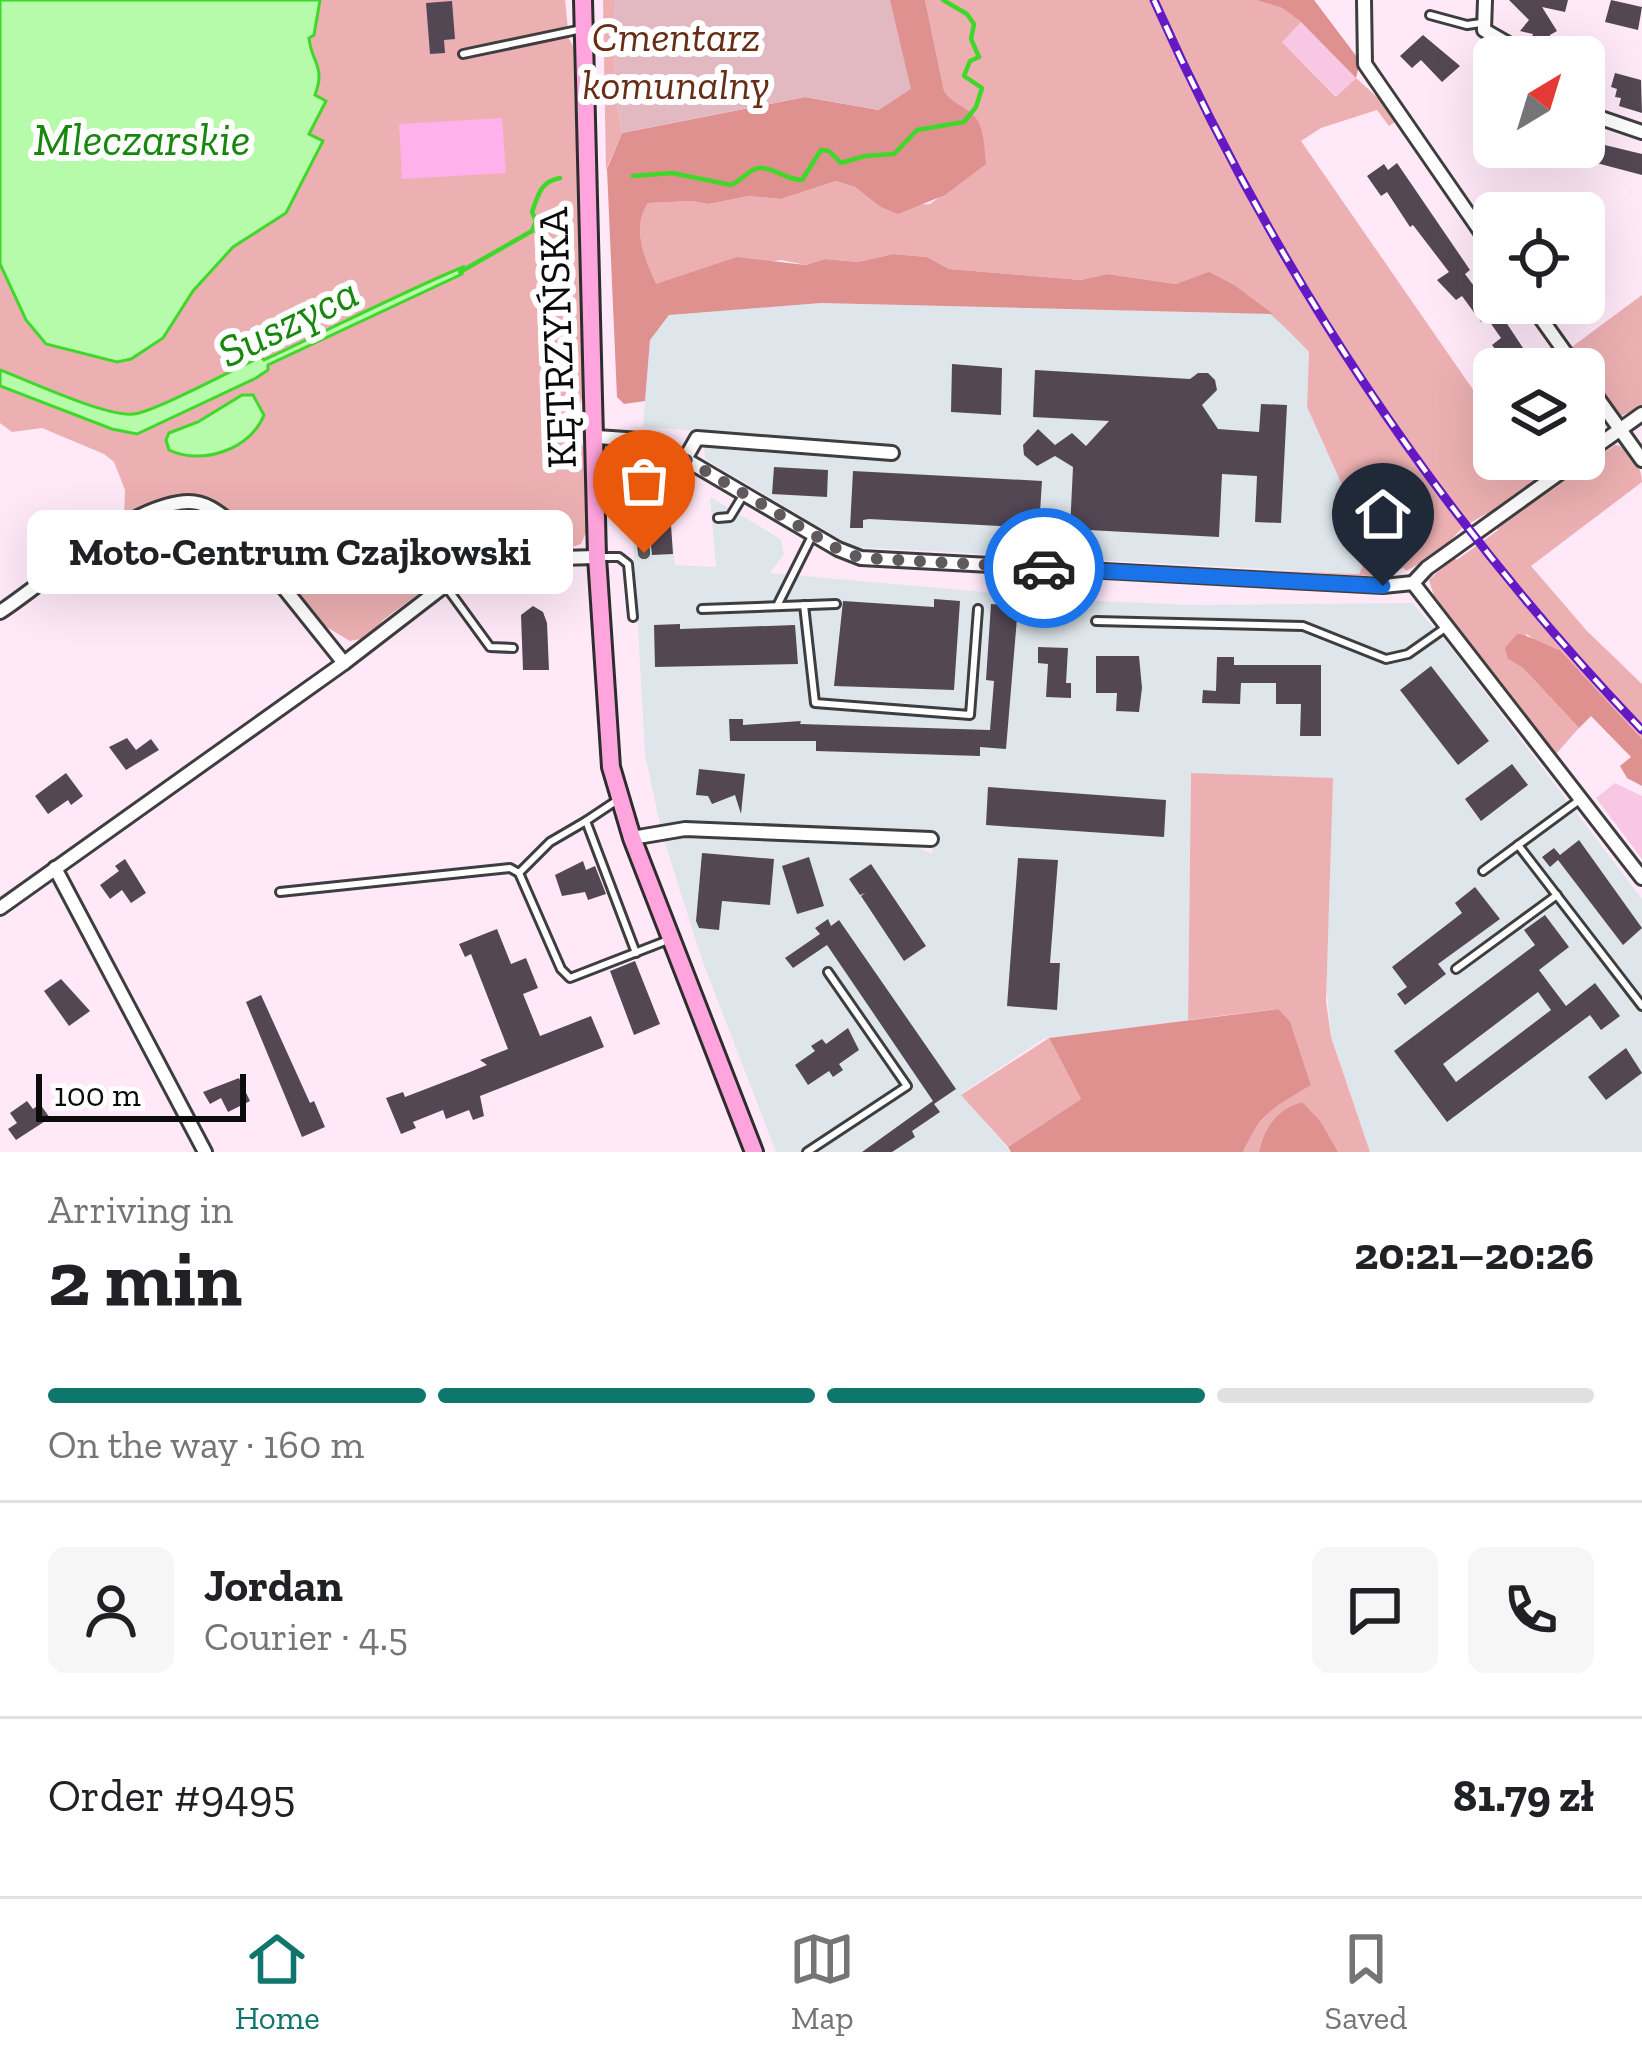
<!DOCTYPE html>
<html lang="en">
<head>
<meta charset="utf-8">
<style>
	body { margin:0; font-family:"Zilla Slab",serif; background:#f6f6f6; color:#202124; height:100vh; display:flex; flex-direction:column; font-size:45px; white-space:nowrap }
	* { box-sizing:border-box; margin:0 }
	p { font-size:39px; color:#757577 }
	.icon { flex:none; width:66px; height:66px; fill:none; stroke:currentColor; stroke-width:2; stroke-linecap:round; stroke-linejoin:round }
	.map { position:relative; height:1152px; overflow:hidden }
	.details { display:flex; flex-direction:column; background:#fff; flex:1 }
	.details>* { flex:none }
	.needle { width:78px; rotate:38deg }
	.fabs { position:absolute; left:1473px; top:36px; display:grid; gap:24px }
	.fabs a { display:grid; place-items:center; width:132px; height:132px; border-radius:18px; background:#fff; box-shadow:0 12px 48px #0002; font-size:60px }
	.scale { position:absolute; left:36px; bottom:30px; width:210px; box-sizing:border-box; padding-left:12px; border:6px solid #0b0b0b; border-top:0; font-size:33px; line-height:42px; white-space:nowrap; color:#0b0b0b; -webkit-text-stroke:9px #fff; paint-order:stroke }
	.pin { position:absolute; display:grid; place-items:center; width:102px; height:102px; color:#fff; margin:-123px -51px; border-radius:50% 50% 50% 0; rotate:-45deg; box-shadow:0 0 12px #0007 }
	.pin .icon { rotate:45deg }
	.courier { position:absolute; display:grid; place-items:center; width:120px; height:120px; margin:-60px; border:9px solid #1a73e8; border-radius:50%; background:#fff; color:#222; box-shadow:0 3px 15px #0007 }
	.bubble { position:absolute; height:84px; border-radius:18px; background:#fff; box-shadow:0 12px 48px #0002; font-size:39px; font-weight:800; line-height:84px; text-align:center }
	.headline em { font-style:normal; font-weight:800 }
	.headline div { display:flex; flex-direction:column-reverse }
	.headline { display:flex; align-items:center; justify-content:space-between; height:204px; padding:0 48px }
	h1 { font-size:78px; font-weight:800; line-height:90px }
	.bar { display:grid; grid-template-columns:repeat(4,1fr); gap:18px 12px; align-content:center; height:144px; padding:0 48px }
	.bar i { height:15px; border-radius:9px; background:#e0e0e0 }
	.bar .current { background:#0f766e }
	.bar p { grid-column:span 4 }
	.line { display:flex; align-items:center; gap:30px; padding:0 48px; border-top:3px solid #e0e0e0 }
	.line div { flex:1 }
	.round { display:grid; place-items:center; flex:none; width:126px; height:126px; border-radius:18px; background:#f6f6f6 }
	.dock { display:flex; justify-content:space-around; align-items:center; height:168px; border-top:3px solid #e0e0e0; background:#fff; font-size:33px; color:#757577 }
	.dock a { display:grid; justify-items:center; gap:6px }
	.dock .current { color:#0f766e }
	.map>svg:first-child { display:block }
	.industrial { fill:#dee6eb }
	.farmland { fill:#f7c7e4 }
	.green { fill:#ecb0b2 }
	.forest { fill:#de918e }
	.sand { fill:#ffb1eb }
	.cemetery { fill:#e2b9c1 }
	.water { fill:#b5fba9; stroke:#3fd82a; stroke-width:3 }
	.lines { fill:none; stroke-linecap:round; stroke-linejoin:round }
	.stream { stroke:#3fd82a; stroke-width:4.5 }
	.building { fill:#534754; fill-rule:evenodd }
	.service-casing { stroke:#3e3e3e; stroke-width:12 }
	.minor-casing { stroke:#3e3e3e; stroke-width:18 }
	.secondary-casing { stroke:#2d2d2d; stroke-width:22 }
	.service { stroke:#fff; stroke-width:6 }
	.minor { stroke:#fff; stroke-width:12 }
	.secondary { stroke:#ffa4dd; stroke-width:16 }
	.rail-casing { stroke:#6419c5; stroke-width:9 }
	.rail { stroke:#fff; stroke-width:4.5; stroke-dasharray:14; stroke-linecap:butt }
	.done { stroke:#60595e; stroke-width:12; stroke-dasharray:0 21.6 }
	.route { stroke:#1a73e8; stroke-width:15 }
	.labels { text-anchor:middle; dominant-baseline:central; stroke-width:12; stroke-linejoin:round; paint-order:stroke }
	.park-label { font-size:42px; font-style:italic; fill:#672d17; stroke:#fff }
	.street-label { font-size:42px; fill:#0b0b0b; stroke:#fff }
	.water-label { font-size:45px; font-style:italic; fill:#17870d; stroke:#fff }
</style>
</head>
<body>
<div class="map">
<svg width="1642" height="1152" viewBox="0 0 1642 1152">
	<rect width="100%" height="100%" fill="#ffe9f9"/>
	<g class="industrial">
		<polygon points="821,303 1273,314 1309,352 1307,407 1372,549 1359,574 853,547 705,459 703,431 643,427 650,339 669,315"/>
		<polygon points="646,458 665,471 675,565 716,567 710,497 781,539 784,554 770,573 1075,600 1191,605 1412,603 1448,644 1642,899 1642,1152 1370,1152 1331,1037 1326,982 1191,774 1188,1020 1043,1039 961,1094 1011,1152 776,1152 702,960 664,840 689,836 917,847 932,854 934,830 684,820 660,825 645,754 629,469 636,468 635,460"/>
	</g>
	<g class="farmland">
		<polygon points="1301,22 1356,78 1337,97 1281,41"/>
		<polygon points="1615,783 1642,796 1642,859 1596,798"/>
	</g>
	<g class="green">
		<path d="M 0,0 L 565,0 L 569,39 L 573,46 L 584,393 L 572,426 L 573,450 L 580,443 L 585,448 L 587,530 L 581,544 C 537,560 549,527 516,518 L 510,527 L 383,620 L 369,637 L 350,641 L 325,626 L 232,517 C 201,492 160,512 124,519 L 125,490 L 114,462 L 104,454 L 42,428 L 12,432 L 0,423 Z"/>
		<polygon points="603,0 614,0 615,92 622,133 606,170"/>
		<path d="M 925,0 L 1256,0 L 1282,8 L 1301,22 L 1282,42 L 1336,97 L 1356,78 L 1379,99 L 1396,121 L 1389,126 L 1377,110 L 1321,128 L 1301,141 L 1494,420 L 1494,459 L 1521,459 L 1532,474 L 1553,459 L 1569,459 L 1489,517 L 1486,514 L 1463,527 L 1439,553 L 1406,571 L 1404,568 L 1370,576 L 1234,569 L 1359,574 L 1371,549 L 1307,407 L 1309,352 C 1278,319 1249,292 1209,273 L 1176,284 L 1107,274 L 1081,280 L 949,269 L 927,257 L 893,254 L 858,262 L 825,259 L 806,265 L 781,260 L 686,276 L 656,285 C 645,258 631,229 648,203 L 691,201 L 709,204 L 749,196 L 781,199 L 836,181 L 855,187 L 879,206 L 930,204 L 985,163 L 982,131 L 951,103 L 944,91 Z"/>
		<polygon points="1642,295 1642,406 1621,416 1612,410 1569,349"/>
		<path d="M 1615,445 C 1630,447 1642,467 1642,482 L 1531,566 L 1587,631 L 1642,684 L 1642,739 L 1560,650 L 1543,647 L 1527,634 L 1508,659 L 1523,668 L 1579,728 L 1555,755 L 1434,596 L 1429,580 L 1454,557 L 1457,560 L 1498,530 L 1496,527 Z"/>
		<path d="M 1191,773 L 1333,778 L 1326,1001 L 1331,1037 L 1370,1152 L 1338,1152 L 1302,1102 C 1278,1108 1264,1127 1259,1152 L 1243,1152 L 1250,1135 L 1279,1099 L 1311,1085 L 1290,1021 L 1277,1009 L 1188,1020 Z"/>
		<polygon points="1049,1038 1081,1099 1008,1147 961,1095"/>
	</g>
	<g class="forest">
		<path d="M 890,0 L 925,0 L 944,91 C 953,105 964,105 974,116 C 985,127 984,149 986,164 L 945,195 L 898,214 L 879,206 L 855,187 L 836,181 L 781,199 L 749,196 L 709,204 L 691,201 L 648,203 C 631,229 645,258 656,284 L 737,257 L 806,265 L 825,259 L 858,262 L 893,254 L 927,257 L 949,269 L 1081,280 L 1107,274 L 1176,284 L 1209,272 L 1234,285 L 1273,314 L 821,303 L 669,315 L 650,340 L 645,401 L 624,404 L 617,397 L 607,169 L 622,133 L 805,97 L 879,110 Z"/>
		<polygon points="1256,0 1314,0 1360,61 1356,78 1301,22 1282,8"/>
		<path d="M 1517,634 C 1528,634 1546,646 1560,650 L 1642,739 L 1642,786 L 1627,778 L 1620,766 L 1631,757 L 1591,716 L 1579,728 L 1523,668 L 1508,659 L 1505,648 Z"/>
		<path d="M 1278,1009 L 1290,1021 L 1311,1085 C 1276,1106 1261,1111 1243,1152 L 1011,1152 L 1008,1147 L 1081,1099 L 1049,1038 Z"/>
		<path d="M 1302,1102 L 1320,1121 L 1338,1152 L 1259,1152 C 1264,1127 1278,1108 1302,1102 Z"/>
	</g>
	<polygon class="sand" points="502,118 506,173 402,179 399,124"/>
	<polygon class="cemetery" points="614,0 890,0 911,89 879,110 805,97 622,133 615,92"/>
	<g class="water">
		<path d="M 0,0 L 320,0 L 314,35 L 309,38 C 311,62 326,66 315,95 L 326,101 L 309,134 L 323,141 L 286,213 L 233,247 L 193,291 L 163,338 L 131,359 L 117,362 L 46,344 L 26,320 L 0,264 Z"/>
		<path d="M 463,267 L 462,274 L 268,365 L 268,370 L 256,378 L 137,434 L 112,429 L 0,386 L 0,370 C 29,381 106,417 133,414 C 155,412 235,368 261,357 L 264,360 C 331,329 398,294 463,267 Z"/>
		<path d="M 242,395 L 253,395 L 264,415 C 251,449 202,466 169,450 L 166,440 L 169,433 L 198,422 Z"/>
	</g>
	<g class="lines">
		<g class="stream">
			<path d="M 633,176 L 672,173 L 731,185 C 742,181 748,169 759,168 C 773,167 786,180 802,180 L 821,150 L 829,151 L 841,163 L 865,156 L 894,154 L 917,130 L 964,122 L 976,107 L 982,88 L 964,76 L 970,61 L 979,57 L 971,39 L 974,24 L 967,14 L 943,0"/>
			<path d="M 460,272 L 532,231 L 536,221 L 532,212 C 538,195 541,181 560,178"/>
		</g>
	</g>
	<g class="building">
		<polygon points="1509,0 1568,0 1565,12 1542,7 1557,31 1550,35 1546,50 1530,43 1533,34 1520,31 1529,20"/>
		<polygon points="1611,0 1642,7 1638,30 1605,22"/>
		<polygon points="452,1 455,39 444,40 445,53 430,54 426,3"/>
		<polygon points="1423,35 1460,66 1442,82 1421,60 1412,68 1400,56"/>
		<polygon points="1615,73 1641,80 1642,113 1619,106 1621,98 1615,97 1617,89 1611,87"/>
		<polygon points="1584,140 1642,154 1642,175 1551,151 1552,147 1584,147"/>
		<polygon points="1397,163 1470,270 1465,274 1485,301 1490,298 1537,369 1514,369 1505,356 1502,358 1492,345 1501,338 1487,318 1481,322 1462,296 1456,300 1437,280 1449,272 1413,225 1410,227 1387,192 1381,196 1367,176 1384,164 1388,170"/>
		<polygon points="952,364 1002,368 1001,415 951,412"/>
		<polygon points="1035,370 1190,379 1198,373 1208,373 1215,380 1217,390 1202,405 1218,429 1259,432 1261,404 1287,405 1281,523 1255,522 1257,476 1222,474 1219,537 1070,529 1073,467 1055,456 1037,466 1024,455 1023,445 1038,429 1055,445 1072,433 1086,446 1109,421 1033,417"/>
		<polygon points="774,467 828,470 827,497 772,494"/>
		<polygon points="853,471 1042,481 1039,528 869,519 863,520 863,528 850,528"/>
		<polygon points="670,511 673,554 652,555 648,518 653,517 653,513"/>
		<polygon points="934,599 960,601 954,690 834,686 843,601 934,607"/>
		<polygon points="991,604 1018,606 1006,749 980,747 980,756 816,751 816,741 730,741 729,719 743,719 743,725 801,721 800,724 990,730 994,681 986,680"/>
		<polygon points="533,606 543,612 547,623 549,670 523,670 521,615"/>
		<polygon points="680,624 680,629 795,625 798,664 655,667 654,625"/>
		<polygon points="1038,647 1068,648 1066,683 1071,683 1071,698 1046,697 1048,664 1038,663"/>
		<polygon points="1096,656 1139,656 1142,688 1139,712 1116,711 1117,693 1096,693"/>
		<polygon points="1217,657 1234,657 1234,665 1321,665 1321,736 1300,736 1301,704 1276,704 1276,683 1241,683 1240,704 1202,703 1203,690 1216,691"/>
		<polygon points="1431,666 1489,741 1458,765 1400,690"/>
		<polygon points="127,738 136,750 151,739 159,750 126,770 109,747"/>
		<polygon points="1512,764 1528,785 1481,821 1465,799"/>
		<polygon points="699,769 745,774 741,814 735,795 712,804 708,796 696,795"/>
		<polygon points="66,773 83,796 71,805 68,800 48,814 35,796"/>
		<polygon points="988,787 1166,800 1164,837 986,825"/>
		<polygon points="1579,840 1642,928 1623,945 1558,860 1550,867 1542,857 1554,848 1560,855"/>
		<polygon points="702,853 774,859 770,905 722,901 719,930 699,928 696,921"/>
		<polygon points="809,857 824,906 797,914 782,866"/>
		<polygon points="1018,858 1058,860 1050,963 1060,963 1057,1010 1007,1006"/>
		<polygon points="125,859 146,893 131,903 122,890 110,899 100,885 119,871 115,866"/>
		<polygon points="583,861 586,870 595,866 606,894 588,900 585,892 562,896 555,875"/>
		<polygon points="871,864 926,946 904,961 861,896 865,893 860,895 849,879"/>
		<polygon points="1475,887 1500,919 1438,964 1446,974 1405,1005 1397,994 1407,987 1392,967 1462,913 1455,903"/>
		<path d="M 1545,915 L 1569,947 L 1539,970 L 1566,1006 L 1595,983 L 1620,1016 L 1601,1030 L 1590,1015 L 1447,1122 L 1394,1051 L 1535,945 L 1524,930 ZM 1538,992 L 1551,1010 L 1456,1082 L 1443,1064 Z"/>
		<polygon points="828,919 831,926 839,920 956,1089 934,1104 940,1112 912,1131 915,1137 892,1152 862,1152 933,1101 827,945 793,968 785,958 820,934 815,928"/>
		<polygon points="497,929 511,964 526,958 538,988 523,994 540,1036 591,1016 604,1047 480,1096 484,1116 473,1120 469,1110 446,1119 443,1110 413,1122 416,1128 401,1134 386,1098 403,1092 405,1097 470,1072 487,1065 480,1060 508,1049 471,954 465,957 459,944"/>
		<polygon points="635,961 660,1024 634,1035 610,971"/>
		<polygon points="61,979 90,1011 69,1026 44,991"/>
		<polygon points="261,995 310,1103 314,1101 325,1127 302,1137 246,1002"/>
		<polygon points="848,1028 859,1050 839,1064 843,1070 833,1077 829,1071 808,1085 795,1065 815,1051 811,1046 822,1039 826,1044"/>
		<polygon points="1626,1048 1642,1073 1606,1100 1588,1077"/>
		<polygon points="239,1078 250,1101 228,1112 221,1098 210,1104 203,1092"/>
		<polygon points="27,1101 33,1109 40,1104 50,1118 16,1140 8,1129 17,1123 10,1113"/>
	</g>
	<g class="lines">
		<g class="service-casing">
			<g id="service">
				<polyline points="1430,15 1467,25 1481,23"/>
				<polyline points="463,54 582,29"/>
				<polyline points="718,518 730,517 744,494"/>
				<polyline points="644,553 640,513 657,473 672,482 683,462"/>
				<polyline points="600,557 619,557 628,564 633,617"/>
				<polyline points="447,588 490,647 513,648"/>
				<polyline points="804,605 815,703 970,715 978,609"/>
				<polyline points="777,606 813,534"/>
				<polyline points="702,609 836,604"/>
				<polyline points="1096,621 1303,626 1386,659 1408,654 1445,628"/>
				<polyline points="616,801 586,821 636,953"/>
				<polyline points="1518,845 1642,1006"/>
				<polyline points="1483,871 1578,801"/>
				<polyline points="519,873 550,842 586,821"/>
				<polyline points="280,892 510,868 519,873 561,969 570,978 668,940"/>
				<polyline points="1456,969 1557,895"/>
				<polyline points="807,1152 907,1086 828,972"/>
			</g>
		</g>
		<g class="minor-casing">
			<g id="minor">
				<polyline points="1364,0 1365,64 1494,251"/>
				<polyline points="1485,0 1484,30 1531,57"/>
				<polyline points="1584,77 1598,117 1642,132"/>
				<polyline points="1530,303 1577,369"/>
				<polyline points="1584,379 1642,460"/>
				<polyline points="597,437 654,441 838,549 861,558 1383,586 1413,583"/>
				<polyline points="1584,455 1642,414"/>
				<polyline points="685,459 697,438 892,453"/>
				<polyline points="1413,583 1642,878"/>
				<polyline points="1413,583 1427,568 1579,459"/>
				<path d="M 0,612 C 49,580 131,503 189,502 C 206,502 219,513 232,523 L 344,663"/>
				<polyline points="632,838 685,829 931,839"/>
				<polyline points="55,868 205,1152"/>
				<polyline points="0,908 344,663 501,542 518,537 559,558 597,557"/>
			</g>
		</g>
		<g class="secondary-casing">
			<polyline id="secondary" points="583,0 597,557 611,767 632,838 754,1152"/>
		</g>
		<use href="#service" class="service"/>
		<use href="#minor" class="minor"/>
		<use href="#secondary" class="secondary"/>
		<g class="rail-casing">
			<path id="rail" d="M 1154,0 C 1274,270 1438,517 1642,730"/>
		</g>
		<use href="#rail" class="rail"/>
	</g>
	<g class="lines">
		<polyline class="done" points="644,553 640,513 657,473 672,482 685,459 838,549 861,558 1044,568"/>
		<polyline class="route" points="1044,568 1383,586"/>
	</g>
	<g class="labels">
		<g class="park-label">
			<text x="676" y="36">Cmentarz<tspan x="676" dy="48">komunalny</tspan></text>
		</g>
		<g class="street-label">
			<text transform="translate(557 338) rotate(-92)">KĘTRZYŃSKA</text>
		</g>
		<g class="water-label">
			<text x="142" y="140">Mleczarskie</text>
			<text transform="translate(288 322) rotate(-26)">Suszyca</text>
		</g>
	</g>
</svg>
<div class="fabs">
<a><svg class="needle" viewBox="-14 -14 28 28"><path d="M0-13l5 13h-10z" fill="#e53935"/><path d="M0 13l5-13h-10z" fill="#757577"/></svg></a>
<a><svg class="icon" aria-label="locate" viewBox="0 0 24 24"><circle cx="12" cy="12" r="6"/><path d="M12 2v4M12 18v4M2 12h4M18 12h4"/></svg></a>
<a><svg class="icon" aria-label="layers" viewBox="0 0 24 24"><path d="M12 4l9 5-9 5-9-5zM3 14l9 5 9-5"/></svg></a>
</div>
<div class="scale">100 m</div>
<div class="pin" style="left:644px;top:553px;background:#ea580c"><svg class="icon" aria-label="bag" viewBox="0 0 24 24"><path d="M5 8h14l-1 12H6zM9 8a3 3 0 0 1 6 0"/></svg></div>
<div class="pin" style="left:1383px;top:586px;background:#1f2937"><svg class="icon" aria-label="home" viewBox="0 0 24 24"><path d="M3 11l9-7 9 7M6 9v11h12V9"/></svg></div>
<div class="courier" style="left:1044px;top:568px"><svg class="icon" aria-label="car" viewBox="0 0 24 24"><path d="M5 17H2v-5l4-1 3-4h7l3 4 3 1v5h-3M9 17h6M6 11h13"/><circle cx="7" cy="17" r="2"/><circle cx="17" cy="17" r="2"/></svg></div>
<div class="bubble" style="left:27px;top:510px;width:546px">Moto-Centrum Czajkowski</div>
</div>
<section class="details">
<div class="headline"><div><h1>2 min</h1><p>Arriving in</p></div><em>20:21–20:26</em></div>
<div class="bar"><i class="current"></i><i class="current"></i><i class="current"></i><i></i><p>On the way · 160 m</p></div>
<div class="line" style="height:216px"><a class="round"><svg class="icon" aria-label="person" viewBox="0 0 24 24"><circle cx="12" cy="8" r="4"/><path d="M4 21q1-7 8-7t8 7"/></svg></a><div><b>Jordan</b><p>Courier · 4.5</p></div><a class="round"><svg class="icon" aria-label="chat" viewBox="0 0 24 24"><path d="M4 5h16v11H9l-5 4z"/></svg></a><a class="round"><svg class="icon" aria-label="phone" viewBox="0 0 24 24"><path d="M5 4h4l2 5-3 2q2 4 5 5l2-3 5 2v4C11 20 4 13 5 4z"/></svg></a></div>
<div class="line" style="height:156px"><div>Order #9495</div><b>81.79 zł</b></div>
</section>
<nav class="dock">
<a class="current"><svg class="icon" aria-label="home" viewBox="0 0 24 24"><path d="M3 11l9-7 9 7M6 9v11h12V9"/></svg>Home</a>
<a><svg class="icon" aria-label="map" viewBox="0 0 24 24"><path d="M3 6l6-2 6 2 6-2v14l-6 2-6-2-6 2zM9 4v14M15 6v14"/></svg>Map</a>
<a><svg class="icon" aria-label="saved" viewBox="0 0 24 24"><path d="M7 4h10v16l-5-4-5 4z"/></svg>Saved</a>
</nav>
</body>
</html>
